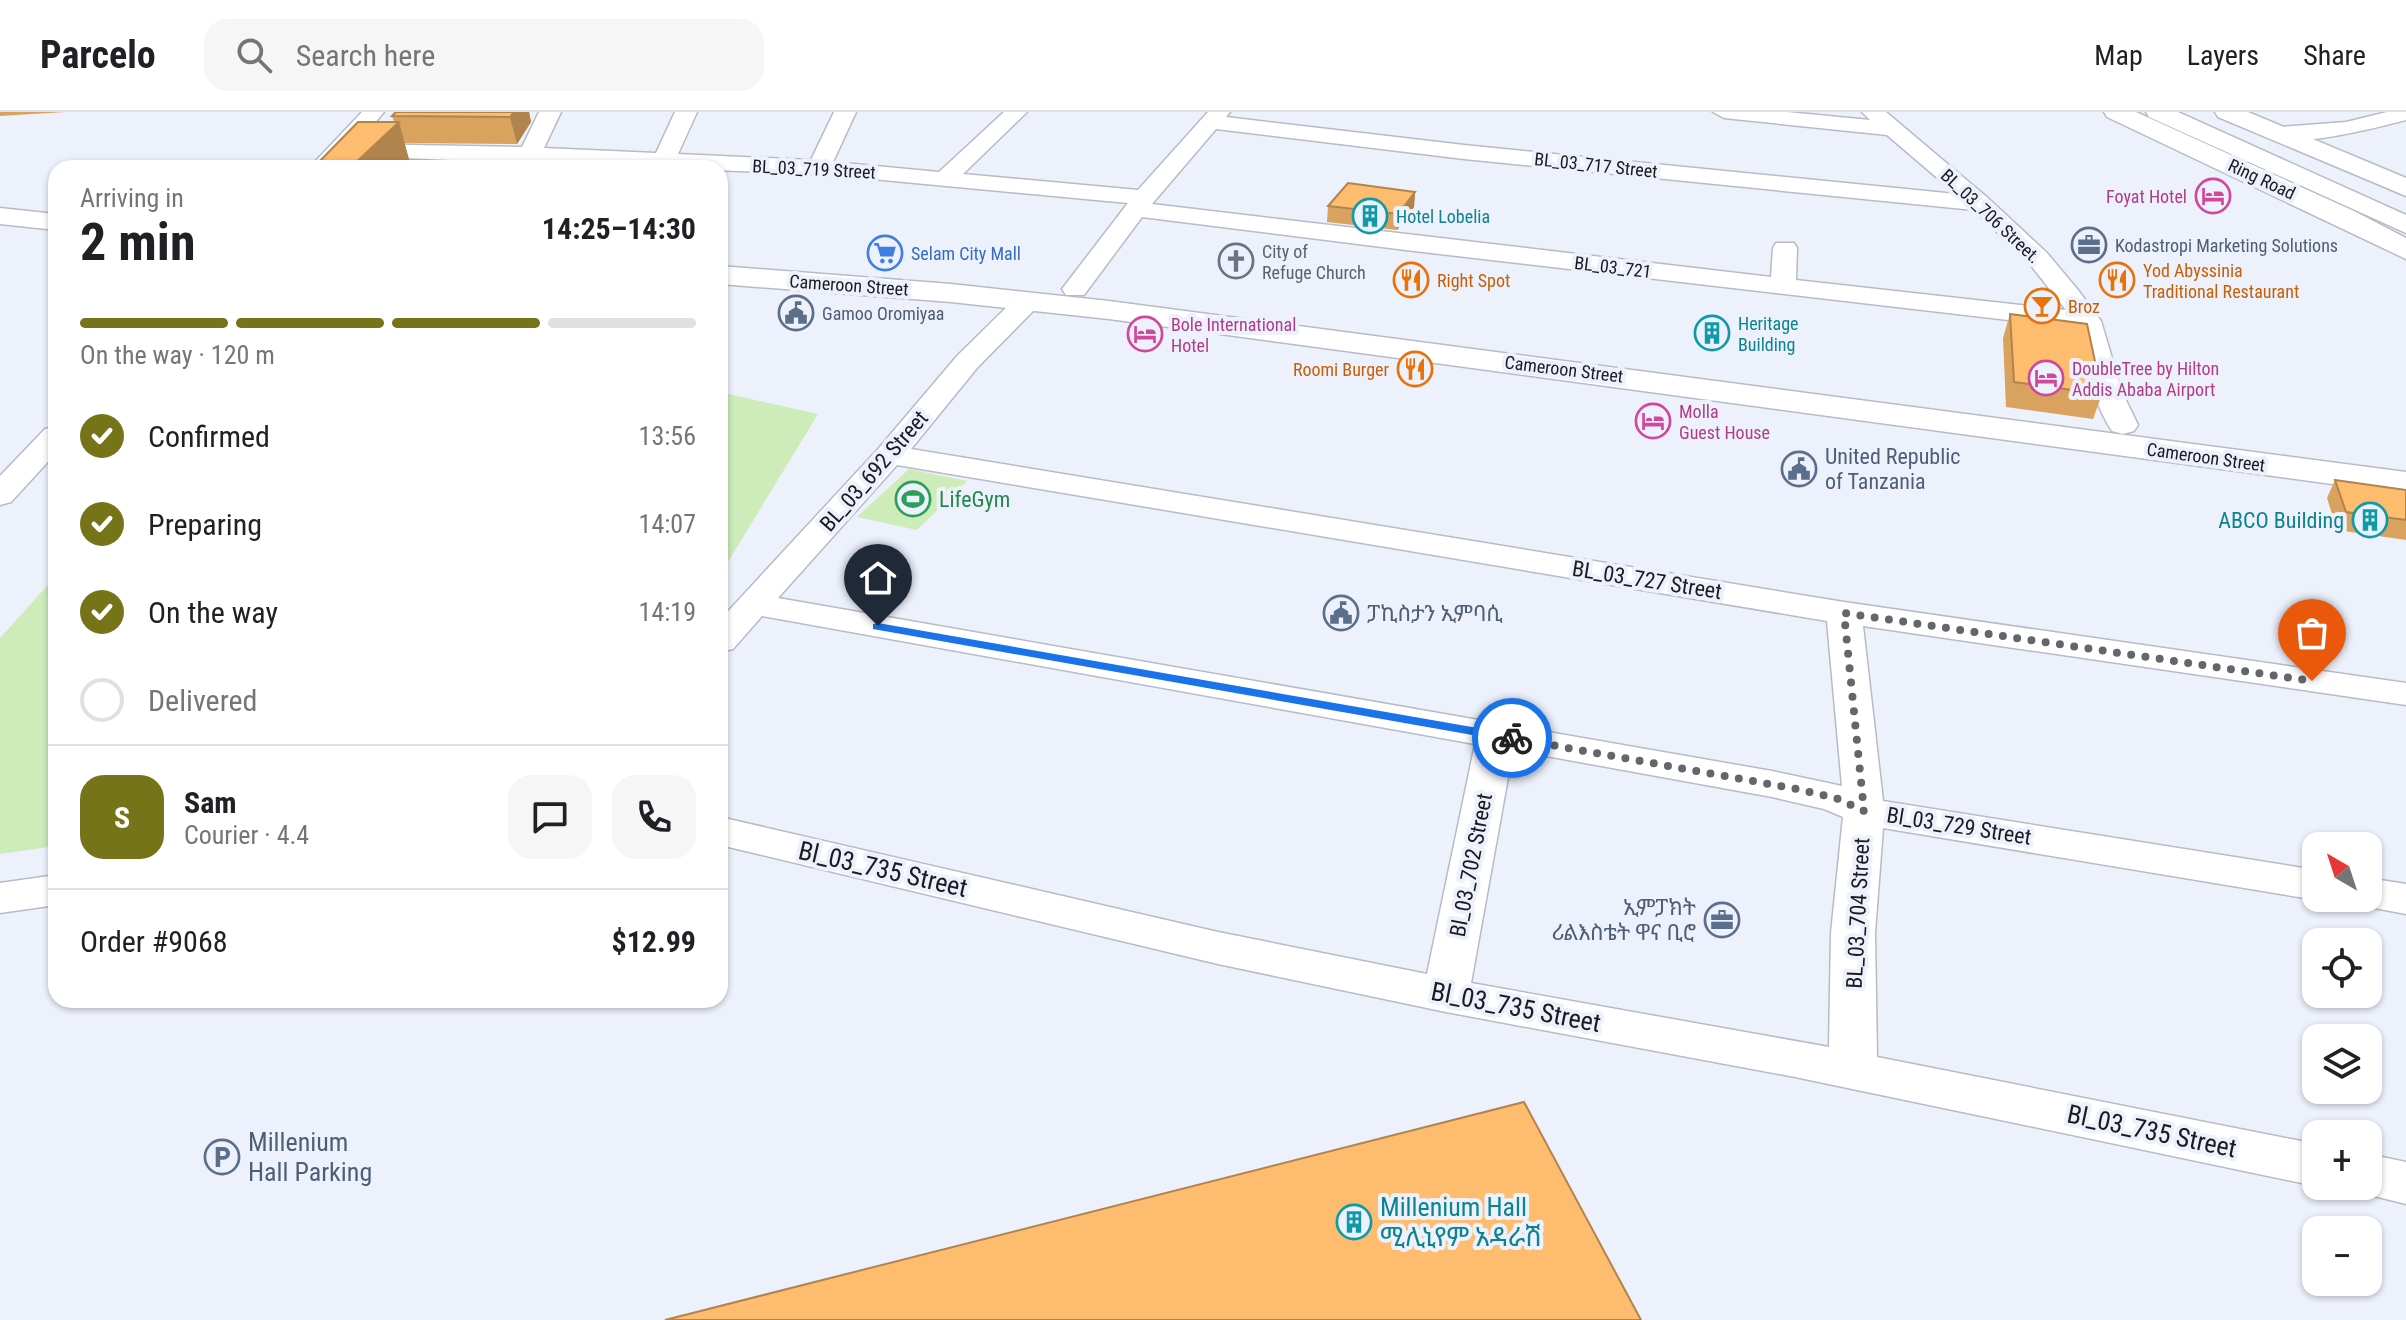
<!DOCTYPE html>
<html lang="en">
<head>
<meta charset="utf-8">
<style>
	body { margin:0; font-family:"Roboto Condensed","Noto Sans Ethiopic",sans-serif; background:#f6f6f6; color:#202124; height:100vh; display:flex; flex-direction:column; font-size:30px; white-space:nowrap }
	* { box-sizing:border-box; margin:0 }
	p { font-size:26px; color:#757577 }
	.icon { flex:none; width:44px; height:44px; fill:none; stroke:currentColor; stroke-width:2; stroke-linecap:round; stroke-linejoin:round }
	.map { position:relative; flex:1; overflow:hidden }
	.details { position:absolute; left:48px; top:48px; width:680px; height:848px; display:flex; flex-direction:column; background:#fff; border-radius:24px; box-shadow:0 2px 6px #0004 }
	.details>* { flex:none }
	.needle { width:52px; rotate:321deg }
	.controls { position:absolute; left:2302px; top:720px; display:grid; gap:16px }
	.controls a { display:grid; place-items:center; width:80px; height:80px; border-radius:16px; background:#fff; box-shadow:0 2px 6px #0004; font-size:40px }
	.pin { position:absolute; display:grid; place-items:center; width:68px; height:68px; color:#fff; margin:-82px -34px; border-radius:50% 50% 50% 0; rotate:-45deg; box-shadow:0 0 8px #0007 }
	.pin .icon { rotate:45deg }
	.courier { position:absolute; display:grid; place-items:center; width:80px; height:80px; margin:-40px; border:6px solid #1a73e8; border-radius:50%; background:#fff; color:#222; box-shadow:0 2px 10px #0007 }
	.summary em { font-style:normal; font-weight:700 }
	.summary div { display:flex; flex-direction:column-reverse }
	.summary { display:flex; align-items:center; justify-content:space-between; height:136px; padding:0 32px }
	h1 { font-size:52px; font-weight:700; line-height:60px }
	.bar { display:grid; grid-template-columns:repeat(4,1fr); gap:12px 8px; align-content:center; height:96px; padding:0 32px }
	.bar i { height:10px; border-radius:6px; background:#e0e0e0 }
	.bar .active { background:#757419 }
	.bar p { grid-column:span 4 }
	.line { display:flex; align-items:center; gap:20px; padding:0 32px; border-top:2px solid #e0e0e0 }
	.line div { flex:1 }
	.round { display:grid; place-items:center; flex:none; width:84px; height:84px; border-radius:24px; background:#f6f6f6 }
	ol { padding:0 32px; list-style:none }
	li { display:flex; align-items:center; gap:24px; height:88px }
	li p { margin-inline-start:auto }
	li .icon { padding:8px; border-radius:50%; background:#757419; color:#fff; stroke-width:4 }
	li:last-child { color:#757577 }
	li i { width:44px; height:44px; border:4px solid #e0e0e0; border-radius:50% }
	header { display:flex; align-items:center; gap:48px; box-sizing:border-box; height:112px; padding:0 40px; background:#fff; border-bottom:2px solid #e0e0e0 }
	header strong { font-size:38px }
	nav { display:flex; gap:44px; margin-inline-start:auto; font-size:28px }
	.search { width:560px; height:72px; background:#f6f6f6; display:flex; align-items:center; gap:20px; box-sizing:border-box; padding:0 28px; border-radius:24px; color:#757577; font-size:30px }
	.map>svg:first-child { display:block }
	.green { fill:#cdecba }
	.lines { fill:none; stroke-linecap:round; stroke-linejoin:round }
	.minor-casing { stroke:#b7bbc6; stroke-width:3 }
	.tertiary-casing { stroke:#b7bbc6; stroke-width:3 }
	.primary-casing { stroke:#b7bbc6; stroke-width:3 }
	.trunk-casing { stroke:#b7bbc6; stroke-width:3 }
	.minor { fill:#fff; fill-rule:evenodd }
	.tertiary { fill:#fff; fill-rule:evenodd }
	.primary { fill:#fff; fill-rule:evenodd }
	.trunk { fill:#fff; fill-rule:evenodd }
	.wall { fill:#daa25f }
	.shaded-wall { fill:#b2844d }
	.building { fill:#febc6e; stroke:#b2844d; stroke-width:2 }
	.route { fill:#1a73e8 }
	.done { stroke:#64666c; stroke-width:8; stroke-dasharray:0 14.4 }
	.labels { text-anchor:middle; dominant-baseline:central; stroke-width:8; stroke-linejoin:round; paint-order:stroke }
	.far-street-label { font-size:18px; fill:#1a1b1f; stroke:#edf1fc }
	.far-hotel-label { font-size:18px; fill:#b23c85; stroke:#edf1fc; text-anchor:start }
	.far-culture-label { font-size:18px; fill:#0d838f; stroke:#edf1fc; text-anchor:start }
	.far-service-label { font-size:18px; fill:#4e5e75; stroke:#edf1fc; text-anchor:start }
	.far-worship-label { font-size:18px; fill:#5b616d; stroke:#edf1fc; text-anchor:start }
	.far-shop-label { font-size:18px; fill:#366cbe; stroke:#edf1fc; text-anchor:start }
	.far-food-label { font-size:18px; fill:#c56008; stroke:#edf1fc; text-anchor:start }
	.service-label { font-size:22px; fill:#4e5e75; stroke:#edf1fc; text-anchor:start }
	.street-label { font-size:22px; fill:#1a1b1f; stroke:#edf1fc }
	.leisure-label { font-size:22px; fill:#27864d; stroke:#edf1fc; text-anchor:start }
	.culture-label { font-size:22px; fill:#0d838f; stroke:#edf1fc; text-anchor:end }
	.near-street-label { font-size:26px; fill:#1a1b1f; stroke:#edf1fc }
	.near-service-label { font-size:26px; fill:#4e5e75; stroke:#edf1fc; text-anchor:start }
	.near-culture-label { font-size:26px; fill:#0d838f; stroke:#edf1fc; text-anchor:start }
</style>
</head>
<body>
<header>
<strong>Parcelo</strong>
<div class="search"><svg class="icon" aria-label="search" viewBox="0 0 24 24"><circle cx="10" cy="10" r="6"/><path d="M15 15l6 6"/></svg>Search here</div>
<nav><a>Map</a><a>Layers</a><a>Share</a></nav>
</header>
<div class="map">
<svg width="2406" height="1208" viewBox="0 0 2406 1208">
	<rect width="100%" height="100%" fill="#edf1fc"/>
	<g class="green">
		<polygon points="720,280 818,302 720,463"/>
		<polygon points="909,357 967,369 917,418 857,405"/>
		<polygon points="56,464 56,734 0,742 0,526"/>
	</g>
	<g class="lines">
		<g class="minor-casing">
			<g id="minor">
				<path d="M 362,0 L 384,0 L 357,32 L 522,35 L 539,0 L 561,0 L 544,36 L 656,41 L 675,0 L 697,0 L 678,42 L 811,48 L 834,0 L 856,0 L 833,50 L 939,60 L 1004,0 L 1027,0 L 963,62 L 1138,78 L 1208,0 L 1230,0 L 1226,5 L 1464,33 L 1956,82 L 1887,23 L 1724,6 L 1713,0 L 1787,0 L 1870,8 L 1862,0 L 1886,0 L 1989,87 L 2047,141 L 2078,178 L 2101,209 L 2122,280 L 2138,313 L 2134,319 L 2123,322 L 2112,319 C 2092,289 2086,250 2076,216 L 1414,139 L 1142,105 L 1084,183 L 1066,183 L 1062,177 L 1128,91 L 819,62 L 348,44 L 334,56 L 309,56 ZM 1216,17 L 1464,47 L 1974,98 L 2029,151 L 2066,198 L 1796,168 L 1797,136 L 1794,131 L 1776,131 L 1773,136 L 1771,165 L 1152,92 Z"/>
				<path d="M 2387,0 L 2406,0 L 2406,8 C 2383,14 2285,40 2270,22 L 2281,15 L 2346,10 Z"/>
				<path d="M 1028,181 L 1037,183 L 1041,189 L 1037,195 L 977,256 L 911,337 L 1844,490 L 2406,571 L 2406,593 L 1863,514 L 1883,689 L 2316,758 L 2316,786 L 2322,786 L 2316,788 L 1883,716 L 1875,821 L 1877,945 L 2316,1032 L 2316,1074 L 1795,965 L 1446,900 L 1218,852 L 720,733 L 720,705 L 1218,820 L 1427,862 L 1475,632 L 762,504 L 733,537 L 720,540 L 720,508 L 879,336 L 957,244 L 1019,183 ZM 897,353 L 1827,509 L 1842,674 L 1772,659 L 778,486 ZM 1513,638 L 1772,685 L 1824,697 L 1843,705 L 1831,821 L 1829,935 L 1471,871 Z"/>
				<polygon points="56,314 56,341 11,390 0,393 0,364 45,317"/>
				<polygon points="56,763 56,793 0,801 0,771"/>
				<polygon points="2368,766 2406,772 2406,802 2353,792 2350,786 2368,786"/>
				<polygon points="2368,1042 2406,1050 2406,1092 2350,1078 2348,1074 2368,1074"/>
			</g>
		</g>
		<g class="tertiary-casing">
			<g id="tertiary">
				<polygon points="2104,0 2136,0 2356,100 2406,126 2406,147 2107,5"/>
				<polygon points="2215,0 2248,0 2406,66 2406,84 2218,5"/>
			</g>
		</g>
		<g class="primary-casing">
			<g id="primary">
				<polygon points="0,96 56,102 56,118 0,112"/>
				<polygon points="720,154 951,172 1109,189 2406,360 2406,382 1109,207 951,190 720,172"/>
			</g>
		</g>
		<g class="trunk-casing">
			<polygon id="trunk" points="2146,0 2178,0 2406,103 2406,121 2149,5"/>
		</g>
		<use href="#minor" class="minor"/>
		<use href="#tertiary" class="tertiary"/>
		<use href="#primary" class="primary"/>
		<use href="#trunk" class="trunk"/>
	</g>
	<g class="wall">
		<polygon points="0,0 65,0 0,4"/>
		<polygon points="396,0 529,0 531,10 517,32 404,31 410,51 392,4"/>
		<polygon points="1415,80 1414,95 1397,118 1327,110 1328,94"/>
		<polygon points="2010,202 2102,282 2093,307 2006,295 2003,226"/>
		<polygon points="2335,368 2406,378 2406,428 2337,418 2327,386"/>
	</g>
	<g class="shaded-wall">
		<polygon points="514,0 529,0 531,10 517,32 510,5"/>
		<polygon points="399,10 410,51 405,56 350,56"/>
		<polygon points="1415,80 1414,95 1397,118 1398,102"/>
	</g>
	<g class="building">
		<polygon points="396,0 514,0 510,5 392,4"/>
		<polygon points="358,10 399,10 350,56 313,56"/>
		<polygon points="1348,71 1415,80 1398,102 1328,94"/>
		<polygon points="2010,202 2087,212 2102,282 2014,270"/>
		<polygon points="2335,368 2406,378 2406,408 2346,400"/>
		<polygon points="1524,990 1641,1208 665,1208"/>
	</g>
	<polygon class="route" points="878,511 1512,622 1519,626 1512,630 873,517 873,512"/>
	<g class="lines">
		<polyline class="done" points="1512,626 1797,677 1836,686 1864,699 1844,501 2312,569"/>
	</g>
	<defs>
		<g id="hotel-ring" transform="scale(1.8)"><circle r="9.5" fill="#edf1fc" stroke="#d1479c" stroke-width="1.5"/><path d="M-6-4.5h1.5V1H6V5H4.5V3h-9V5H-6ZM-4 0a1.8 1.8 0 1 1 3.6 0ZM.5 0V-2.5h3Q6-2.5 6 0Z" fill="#d1479c"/></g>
		<g id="building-ring" transform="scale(1.8)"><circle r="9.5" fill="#edf1fc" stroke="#0f9aa8" stroke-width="1.5"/><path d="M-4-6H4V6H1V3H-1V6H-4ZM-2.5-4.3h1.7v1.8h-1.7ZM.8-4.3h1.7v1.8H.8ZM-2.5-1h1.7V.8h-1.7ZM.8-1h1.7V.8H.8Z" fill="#0f9aa8"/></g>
		<g id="office-ring" transform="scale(1.8)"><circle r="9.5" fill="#edf1fc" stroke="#5c6f8a" stroke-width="1.5"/><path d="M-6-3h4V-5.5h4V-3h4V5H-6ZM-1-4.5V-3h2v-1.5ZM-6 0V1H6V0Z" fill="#5c6f8a"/></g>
		<g id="supermarket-ring" transform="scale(1.8)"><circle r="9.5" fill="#edf1fc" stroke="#3f7fe0" stroke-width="1.5"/><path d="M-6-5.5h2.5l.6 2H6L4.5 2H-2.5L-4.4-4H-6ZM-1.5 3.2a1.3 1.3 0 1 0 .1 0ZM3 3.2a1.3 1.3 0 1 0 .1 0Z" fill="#3f7fe0"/></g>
		<g id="church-ring" transform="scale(1.8)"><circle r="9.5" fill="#edf1fc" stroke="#6b7280" stroke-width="1.5"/><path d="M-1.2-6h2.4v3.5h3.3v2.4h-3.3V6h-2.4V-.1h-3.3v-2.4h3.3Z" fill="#6b7280"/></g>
		<g id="restaurant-ring" transform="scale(1.8)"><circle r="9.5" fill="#edf1fc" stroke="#e8710a" stroke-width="1.5"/><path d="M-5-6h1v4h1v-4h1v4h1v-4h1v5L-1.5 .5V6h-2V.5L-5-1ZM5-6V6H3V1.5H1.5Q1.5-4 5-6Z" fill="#e8710a"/></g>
		<g id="bar-ring" transform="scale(1.8)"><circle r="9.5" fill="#edf1fc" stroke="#e8710a" stroke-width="1.5"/><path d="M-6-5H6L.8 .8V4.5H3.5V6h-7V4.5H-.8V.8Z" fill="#e8710a"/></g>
		<g id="civic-ring" transform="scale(1.8)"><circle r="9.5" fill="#edf1fc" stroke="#5c6f8a" stroke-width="1.5"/><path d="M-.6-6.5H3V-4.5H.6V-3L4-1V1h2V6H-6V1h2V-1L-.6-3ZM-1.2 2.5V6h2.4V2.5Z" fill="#5c6f8a"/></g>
		<g id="stadium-ring" transform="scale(1.8)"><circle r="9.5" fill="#edf1fc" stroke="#2e9e5b" stroke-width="1.5"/><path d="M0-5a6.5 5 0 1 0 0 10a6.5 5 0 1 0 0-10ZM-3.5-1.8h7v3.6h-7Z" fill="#2e9e5b"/></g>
		<g id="parking-ring" transform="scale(1.8)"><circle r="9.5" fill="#edf1fc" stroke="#5c6f8a" stroke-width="1.5"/><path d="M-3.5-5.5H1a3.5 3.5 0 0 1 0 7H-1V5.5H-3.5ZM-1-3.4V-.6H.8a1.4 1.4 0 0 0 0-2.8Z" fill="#5c6f8a"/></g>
	</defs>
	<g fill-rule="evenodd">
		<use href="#hotel-ring" x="2213" y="84"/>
		<use href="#building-ring" x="1370" y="104"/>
		<use href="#office-ring" x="2089" y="133"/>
		<use href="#supermarket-ring" x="885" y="141"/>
		<use href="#church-ring" x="1236" y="149"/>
		<use href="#restaurant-ring" x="1411" y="168"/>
		<use href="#restaurant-ring" x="2117" y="168"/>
		<use href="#bar-ring" x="2042" y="194"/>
		<use href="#civic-ring" x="796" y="201"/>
		<use href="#building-ring" x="1712" y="221"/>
		<use href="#hotel-ring" x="1145" y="222"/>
		<use href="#restaurant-ring" x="1415" y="257"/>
		<use href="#hotel-ring" x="2046" y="266"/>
		<use href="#hotel-ring" x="1653" y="309"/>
		<use href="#civic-ring" x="1799" y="357"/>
		<use href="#stadium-ring" x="913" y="387"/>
		<use href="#building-ring" x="2370" y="408"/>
		<use href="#civic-ring" x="1341" y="501"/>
		<use href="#office-ring" x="1722" y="808"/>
		<use href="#parking-ring" x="222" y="1045"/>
		<use href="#building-ring" x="1354" y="1110"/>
	</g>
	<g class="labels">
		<g class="far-street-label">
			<text transform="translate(1596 53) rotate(6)">BL_03_717 Street</text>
			<text transform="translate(814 57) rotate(3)">BL_03_719 Street</text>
			<text transform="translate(2262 67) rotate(25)">Ring Road</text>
			<text transform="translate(1991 104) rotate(43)">BL_03_706 Street.</text>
			<text transform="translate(1613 155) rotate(7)">BL_03_721</text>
			<text transform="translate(849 173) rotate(4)">Cameroon Street</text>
			<text transform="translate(1564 257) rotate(7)">Cameroon Street</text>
			<text transform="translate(2206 345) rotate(8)">Cameroon Street</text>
		</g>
		<g class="far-hotel-label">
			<text x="2187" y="84" text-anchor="end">Foyat Hotel</text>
			<text x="1171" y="212">Bole International<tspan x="1171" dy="21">Hotel</tspan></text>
			<text x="2072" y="256">DoubleTree by Hilton<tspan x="2072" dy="21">Addis Ababa Airport</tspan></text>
			<text x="1679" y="299">Molla<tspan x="1679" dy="21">Guest House</tspan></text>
		</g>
		<g class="far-culture-label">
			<text x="1396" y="104">Hotel Lobelia</text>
			<text x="1738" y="211">Heritage<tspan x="1738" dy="21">Building</tspan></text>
		</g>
		<g class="far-service-label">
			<text x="2115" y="133">Kodastropi Marketing Solutions</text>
			<text x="822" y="201">Gamoo Oromiyaa</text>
		</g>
		<g class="far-worship-label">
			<text x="1262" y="139">City of<tspan x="1262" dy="21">Refuge Church</tspan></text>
		</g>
		<g class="far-shop-label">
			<text x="911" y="141">Selam City Mall</text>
		</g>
		<g class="far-food-label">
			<text x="2143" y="158">Yod Abyssinia<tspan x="2143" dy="21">Traditional Restaurant</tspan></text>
			<text x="1437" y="168">Right Spot</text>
			<text x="2068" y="194">Broz</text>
			<text x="1389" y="257" text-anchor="end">Roomi Burger</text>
		</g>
		<g class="service-label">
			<text x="1825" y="344">United Republic<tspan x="1825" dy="25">of Tanzania</tspan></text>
			<text x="1367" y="501">ፓኪስታን ኢምባሲ</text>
			<text x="1696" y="795" text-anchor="end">ኢምፓክት<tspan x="1696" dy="25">ሪልእስቴት ዋና ቢሮ</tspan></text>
		</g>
		<g class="street-label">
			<text transform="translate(874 359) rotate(-49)">BL_03_692 Street</text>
			<text transform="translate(1647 468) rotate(9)">BL_03_727 Street</text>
			<text transform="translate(1959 714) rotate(9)">Bl_03_729 Street</text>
			<text transform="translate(1471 753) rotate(-79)">Bl_03_702 Street</text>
			<text transform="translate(1858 801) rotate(-87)">BL_03_704 Street</text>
		</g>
		<g class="leisure-label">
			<text x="939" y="387">LifeGym</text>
		</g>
		<g class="culture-label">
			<text x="2344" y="408">ABCO Building</text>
		</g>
		<g class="near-street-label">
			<text transform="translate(883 757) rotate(13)">Bl_03_735 Street</text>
			<text transform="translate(1516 895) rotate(11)">Bl_03_735 Street</text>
			<text transform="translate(2152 1019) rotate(12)">Bl_03_735 Street</text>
		</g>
		<g class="near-service-label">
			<text x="248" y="1030">Millenium<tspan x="248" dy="30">Hall Parking</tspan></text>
		</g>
		<g class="near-culture-label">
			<text x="1380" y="1095">Millenium Hall<tspan x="1380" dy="30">ሚሊኒየም አዳራሽ</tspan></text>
		</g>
	</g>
</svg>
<div class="controls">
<a><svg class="needle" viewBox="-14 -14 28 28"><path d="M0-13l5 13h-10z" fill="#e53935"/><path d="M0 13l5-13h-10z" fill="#757577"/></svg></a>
<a><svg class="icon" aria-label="locate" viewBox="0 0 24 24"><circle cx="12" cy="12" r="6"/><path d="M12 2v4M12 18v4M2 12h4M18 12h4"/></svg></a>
<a><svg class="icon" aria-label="layers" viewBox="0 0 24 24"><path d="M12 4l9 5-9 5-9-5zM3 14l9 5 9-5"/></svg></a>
<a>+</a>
<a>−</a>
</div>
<div class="pin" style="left:2312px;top:569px;background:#ea580c"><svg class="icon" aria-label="bag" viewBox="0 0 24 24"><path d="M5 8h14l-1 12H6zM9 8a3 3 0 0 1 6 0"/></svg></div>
<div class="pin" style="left:878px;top:514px;background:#1f2937"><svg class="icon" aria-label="home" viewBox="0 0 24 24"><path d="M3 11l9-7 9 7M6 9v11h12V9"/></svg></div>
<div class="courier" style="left:1512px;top:626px"><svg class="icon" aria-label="bike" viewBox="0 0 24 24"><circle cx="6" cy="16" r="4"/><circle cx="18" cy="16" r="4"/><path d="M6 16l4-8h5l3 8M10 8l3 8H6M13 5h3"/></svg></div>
<section class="details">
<div class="summary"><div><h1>2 min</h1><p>Arriving in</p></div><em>14:25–14:30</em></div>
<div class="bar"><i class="active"></i><i class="active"></i><i class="active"></i><i></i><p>On the way · 120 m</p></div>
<ol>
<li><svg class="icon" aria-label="check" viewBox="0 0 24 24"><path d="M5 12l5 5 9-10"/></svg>Confirmed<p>13:56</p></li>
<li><svg class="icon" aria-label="check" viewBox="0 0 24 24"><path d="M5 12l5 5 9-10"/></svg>Preparing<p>14:07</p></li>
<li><svg class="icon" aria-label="check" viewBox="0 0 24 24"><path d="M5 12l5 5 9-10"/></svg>On the way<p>14:19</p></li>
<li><i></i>Delivered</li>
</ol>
<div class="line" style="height:144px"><b class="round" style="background:#757419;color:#fff">S</b><div><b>Sam</b><p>Courier · 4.4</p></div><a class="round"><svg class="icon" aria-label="chat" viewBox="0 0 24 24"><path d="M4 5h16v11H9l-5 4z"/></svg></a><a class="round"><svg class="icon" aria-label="phone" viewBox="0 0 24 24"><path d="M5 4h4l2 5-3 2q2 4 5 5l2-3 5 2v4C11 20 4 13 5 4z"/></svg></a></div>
<div class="line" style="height:104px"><div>Order #9068</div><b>$12.99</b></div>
</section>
</div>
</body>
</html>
